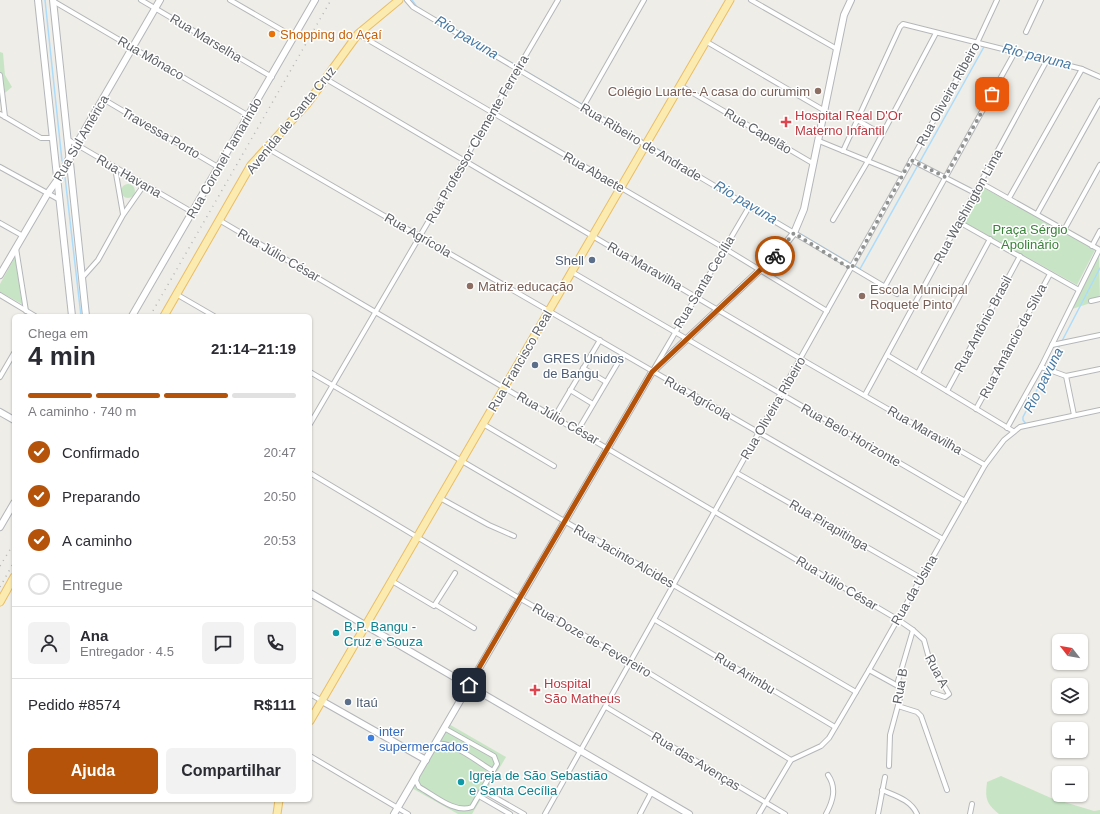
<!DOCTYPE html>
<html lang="pt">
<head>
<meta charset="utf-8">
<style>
	body { margin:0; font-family:Arial,sans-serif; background:#f2f2f3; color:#2b2b33; height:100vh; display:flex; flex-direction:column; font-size:15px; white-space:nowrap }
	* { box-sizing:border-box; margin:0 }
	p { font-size:13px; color:#7c7c81 }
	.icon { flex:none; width:22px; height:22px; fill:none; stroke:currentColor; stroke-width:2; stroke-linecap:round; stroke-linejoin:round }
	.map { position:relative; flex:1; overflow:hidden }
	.details { position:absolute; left:12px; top:314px; width:300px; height:488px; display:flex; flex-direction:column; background:#fff; border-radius:6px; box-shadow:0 1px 3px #0004 }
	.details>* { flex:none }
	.needle { width:26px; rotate:301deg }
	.controls { position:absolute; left:1052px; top:634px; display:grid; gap:8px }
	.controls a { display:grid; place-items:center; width:36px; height:36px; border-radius:6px; background:#fff; box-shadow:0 1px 3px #0004; font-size:20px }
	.pin { position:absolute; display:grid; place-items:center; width:34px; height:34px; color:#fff; margin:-17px; border-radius:8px; box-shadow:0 2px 6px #0006 }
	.courier { position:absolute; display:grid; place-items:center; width:40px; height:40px; margin:-20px; border:3px solid #b45309; border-radius:50%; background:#fff; color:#222; box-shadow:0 1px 5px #0007 }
	.overview em { font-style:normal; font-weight:800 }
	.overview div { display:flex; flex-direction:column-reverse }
	.overview { display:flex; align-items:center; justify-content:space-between; height:68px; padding:0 16px }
	h1 { font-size:26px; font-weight:800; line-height:30px }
	.bar { display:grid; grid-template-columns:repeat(4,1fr); gap:6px 4px; align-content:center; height:48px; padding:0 16px }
	.bar i { height:5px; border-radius:3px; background:#e1e1e2 }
	.bar .selected { background:#b45309 }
	.bar p { grid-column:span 4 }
	.line { display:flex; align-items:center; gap:10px; padding:0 16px; border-top:1px solid #e1e1e2 }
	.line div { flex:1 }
	.round { display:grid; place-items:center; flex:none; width:42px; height:42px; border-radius:6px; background:#f2f2f3 }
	ol { padding:0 16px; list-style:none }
	li { display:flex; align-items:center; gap:12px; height:44px }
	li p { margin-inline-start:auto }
	li .icon { padding:4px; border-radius:50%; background:#b45309; color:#fff; stroke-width:4 }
	li:last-child { color:#7c7c81 }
	li i { width:22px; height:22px; border:2px solid #e1e1e2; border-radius:50% }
	.primary-button { display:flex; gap:8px; margin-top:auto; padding:8px 16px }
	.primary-button a { flex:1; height:46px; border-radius:6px; background:#b45309; color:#fff; font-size:16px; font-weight:800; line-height:46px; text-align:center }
	.primary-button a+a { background:#f2f2f3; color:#2b2b33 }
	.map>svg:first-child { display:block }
	.green { fill:#c7e5c5 }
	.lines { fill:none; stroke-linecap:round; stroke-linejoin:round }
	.stream { stroke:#acdcfb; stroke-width:1.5 }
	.street-casing { stroke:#b4b7ba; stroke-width:6 }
	.secondary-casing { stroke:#b3b6ba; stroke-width:8 }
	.primary-casing { stroke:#eabe65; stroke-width:9 }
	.street { stroke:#fff; stroke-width:4 }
	.secondary { stroke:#fff; stroke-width:6 }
	.primary { stroke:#fbebb0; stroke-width:7 }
	.rail { stroke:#b5b6b6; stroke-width:1.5; stroke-dasharray:1 5; stroke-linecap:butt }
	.done { stroke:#919393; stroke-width:4; stroke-dasharray:0 7.2 }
	.route { stroke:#b45309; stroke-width:5 }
	.food-dot { fill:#e8710a; stroke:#fff; stroke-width:1.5 }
	.education-dot { fill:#8d6e63; stroke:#fff; stroke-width:1.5 }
	.health-dot { fill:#e0444e; stroke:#fff; stroke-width:1.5 }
	.service-dot { fill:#5c6f8a; stroke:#fff; stroke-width:1.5 }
	.culture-dot { fill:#0f9aa8; stroke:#fff; stroke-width:1.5 }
	.shop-dot { fill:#3f7fe0; stroke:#fff; stroke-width:1.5 }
	.labels { text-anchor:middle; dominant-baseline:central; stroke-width:3; stroke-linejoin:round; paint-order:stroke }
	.food-label { font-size:13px; fill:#c56008; stroke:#fff; text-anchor:start }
	.street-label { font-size:13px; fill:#5e6266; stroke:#fff }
	.education-label { font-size:13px; fill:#785e54; stroke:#fff; text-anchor:start }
	.health-label { font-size:13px; fill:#be3a42; stroke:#fff; text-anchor:start }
	.park-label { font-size:13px; fill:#3a8239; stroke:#fff }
	.service-label { font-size:13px; fill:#4e5e75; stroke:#fff; text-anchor:start }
	.culture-label { font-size:13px; fill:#0d838f; stroke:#fff; text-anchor:start }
	.shop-label { font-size:13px; fill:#366cbe; stroke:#fff; text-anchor:start }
	.water-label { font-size:14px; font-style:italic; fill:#4579a4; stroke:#fff }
</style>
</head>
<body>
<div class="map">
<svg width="1100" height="814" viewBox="0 0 1100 814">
	<rect width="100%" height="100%" fill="#efede7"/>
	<g class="green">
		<polygon points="0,52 3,53 5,75 12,87 0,97"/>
		<circle cx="128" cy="191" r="7"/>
		<polygon points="984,188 1095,250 1077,285 964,222"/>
		<polygon points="1099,254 1100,300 1072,309"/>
		<polygon points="15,257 22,304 0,292 0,284"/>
		<polygon points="447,723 506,757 472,814 458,814 410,787"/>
		<path d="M 1001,776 L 1051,798 L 1094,811 L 1100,810 L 1100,814 L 999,814 C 986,803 985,799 987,782 Z"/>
	</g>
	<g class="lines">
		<g class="stream">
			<polyline points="45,0 62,161"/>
			<polyline points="412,0 417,7 422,10"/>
			<polyline points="454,29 644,141"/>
			<polyline points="649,144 687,167"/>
			<polyline points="65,177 81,316"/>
			<polyline points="769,216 793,230"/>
			<polyline points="797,232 860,269 985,45"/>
			<polyline points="1062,341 1100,268"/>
			<polyline points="1026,424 1023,420 1023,417 1060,345"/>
		</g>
		<g class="street-casing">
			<g id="street">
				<polyline points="141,0 272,77"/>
				<polyline points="230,0 294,37"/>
				<polyline points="407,0 413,7 897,294"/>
				<polyline points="751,0 837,49"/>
				<polyline points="53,1 249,116"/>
				<polyline points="1026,32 1041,0"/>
				<polyline points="358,34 724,248 827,311"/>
				<polyline points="707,42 825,111"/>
				<polyline points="0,75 5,117"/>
				<polyline points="326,79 801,359 985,465"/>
				<polyline points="681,86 814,164"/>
				<polyline points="103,99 218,167"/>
				<polyline points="583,107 644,0"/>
				<polyline points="0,114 41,138 52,138"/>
				<polyline points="857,120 882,134"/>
				<polyline points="67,139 192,212"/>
				<polyline points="819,141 902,175"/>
				<polyline points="267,148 943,539"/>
				<polyline points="843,151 900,27 903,24 1082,69 1100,77"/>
				<polyline points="911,160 975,193"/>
				<polyline points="0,167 60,200"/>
				<polyline points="115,168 123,214"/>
				<polyline points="981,183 1100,250"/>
				<polyline points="1009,198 1082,69"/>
				<polyline points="1037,214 1100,101"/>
				<polyline points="219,220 897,619 913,630 924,640 930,662 949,694 945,697 933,693"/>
				<polyline points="833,220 868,161 936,33"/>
				<polyline points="959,222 1079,290"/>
				<polyline points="0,223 23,236"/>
				<polyline points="1064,230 1100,165"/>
				<polyline points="1092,246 1100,231"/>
				<polyline points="16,248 26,311"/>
				<polyline points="572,272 965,501"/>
				<polyline points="82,278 98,260 123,215 144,185"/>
				<polyline points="884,288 1015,52"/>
				<polyline points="176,294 214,316"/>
				<polyline points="0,295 35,316"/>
				<polyline points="1091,301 1100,299"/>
				<polyline points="1052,345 1100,335"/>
				<polyline points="887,355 1013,431"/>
				<polyline points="655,367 749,207"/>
				<polyline points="1041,367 1066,376 1100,369"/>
				<polyline points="583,368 606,382"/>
				<polyline points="310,372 856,692"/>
				<polyline points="918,373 990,239"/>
				<polyline points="1066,376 1074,415"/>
				<polyline points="0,377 14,353"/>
				<polyline points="570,390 593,404"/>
				<polyline points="947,391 1020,256"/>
				<polyline points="865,395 1047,60"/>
				<polyline points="976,409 1050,274"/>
				<polyline points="555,416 600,340"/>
				<polyline points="310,424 558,0"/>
				<polyline points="483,424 554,466"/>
				<polyline points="1007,428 1041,367 1099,250"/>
				<polyline points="578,430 623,354"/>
				<polyline points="310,473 519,598 631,662 791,760"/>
				<polyline points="737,473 921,578"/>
				<polyline points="440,498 489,525 514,536"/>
				<polyline points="392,581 434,606 455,573"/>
				<polyline points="436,605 474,628"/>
				<polyline points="655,620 835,727"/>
				<polyline points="869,670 898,686"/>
				<polyline points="310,694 322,701"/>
				<polyline points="898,706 917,712 921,716 947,790"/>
				<polyline points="606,707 785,814"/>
				<path d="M 435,745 C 449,738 480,764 493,771"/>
				<polyline points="310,756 408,814"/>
				<polyline points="889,766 890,735 900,698 898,681 913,630"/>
				<path d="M 417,777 L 416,781 L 419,787 C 434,795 455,814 472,807 L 497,764 L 494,756 L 444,728"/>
				<polyline points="482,790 524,814"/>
				<path d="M 882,790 C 896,796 911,800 917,814"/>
				<polyline points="479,796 510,814"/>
				<polyline points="545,814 977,43 997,0"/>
				<polyline points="640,814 651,793"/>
				<polyline points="759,814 791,760 821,746 829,738 869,670 985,465 1004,440 1020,427 1100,410"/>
				<path d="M 826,814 C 833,801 837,788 828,775"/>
				<polyline points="878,814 885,777"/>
				<polyline points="970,814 972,804"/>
			</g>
		</g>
		<g class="secondary-casing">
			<g id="secondary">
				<polyline points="38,0 72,316"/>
				<polyline points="53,0 86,316"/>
				<polyline points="0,275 48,193 58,179 76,145 160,0"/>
				<polyline points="132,316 315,0"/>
				<polyline points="0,412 14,420"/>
				<polyline points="0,527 14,503"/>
				<polyline points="310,593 689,814"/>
				<polyline points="322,701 426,760"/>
				<polyline points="394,814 652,372 778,253 794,233 804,209 844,15 851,0"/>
			</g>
		</g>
		<g class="primary-casing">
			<g id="primary">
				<polyline points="164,316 251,165 307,104 358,34 399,0"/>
				<polyline points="0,602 14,577"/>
				<polyline points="310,721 730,0"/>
				<polyline points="277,814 279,800"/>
			</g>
		</g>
		<use href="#street" class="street"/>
		<use href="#secondary" class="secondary"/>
		<use href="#primary" class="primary"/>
		<g class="rail">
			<polyline points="150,316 331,0"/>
			<polyline points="0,566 14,543"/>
			<polyline points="0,587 14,562"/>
		</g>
	</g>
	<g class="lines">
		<polyline class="done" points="775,256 794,233 851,269 911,160 945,177 992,94"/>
		<polyline class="route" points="469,685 652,372 775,256"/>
	</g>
	<circle class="food-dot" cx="272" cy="34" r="4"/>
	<g class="education-dot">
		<circle cx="818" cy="91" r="4"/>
		<circle cx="470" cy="286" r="4"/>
		<circle cx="862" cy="296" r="4"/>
	</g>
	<g class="health-dot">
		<path d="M784 116h4v4h4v4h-4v4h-4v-4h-4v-4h4z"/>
		<path d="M533 684h4v4h4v4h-4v4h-4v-4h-4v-4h4z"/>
	</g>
	<g class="service-dot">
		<circle cx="592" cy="260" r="4"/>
		<circle cx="535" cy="365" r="4"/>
		<circle cx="348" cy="702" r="4"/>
	</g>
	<g class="culture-dot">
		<circle cx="336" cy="633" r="4"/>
		<circle cx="461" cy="782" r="4"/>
	</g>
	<circle class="shop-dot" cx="371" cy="738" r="4"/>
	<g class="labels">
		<g class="food-label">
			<text x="280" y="34">Shopping do Açaí</text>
		</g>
		<g class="street-label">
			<text transform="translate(206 38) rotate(31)">Rua Marselha</text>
			<text transform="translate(151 58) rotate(30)">Rua Mônaco</text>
			<text transform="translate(948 94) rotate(-61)">Rua Oliveira Ribeiro</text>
			<text transform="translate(291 120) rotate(-51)">Avenida de Santa Cruz</text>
			<text transform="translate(758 131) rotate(31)">Rua Capelão</text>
			<text transform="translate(161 133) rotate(30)">Travessa Porto</text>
			<text transform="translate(81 138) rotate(-60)">Rua Sul América</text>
			<text transform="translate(477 139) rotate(-60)">Rua Professor Clemente Ferreira</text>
			<text transform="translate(641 142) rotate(31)">Rua Ribeiro de Andrade</text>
			<text transform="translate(224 158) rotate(-60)">Rua Coronel Tamarindo</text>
			<text transform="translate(594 172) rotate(30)">Rua Abaete</text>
			<text transform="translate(129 176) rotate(30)">Rua Havana</text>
			<text transform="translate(968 206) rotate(-61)">Rua Washington Lima</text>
			<text transform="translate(418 235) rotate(30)">Rua Agrícola</text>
			<text transform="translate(279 255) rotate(30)">Rua Júlio César</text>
			<text transform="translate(645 266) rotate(30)">Rua Maravilha</text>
			<text transform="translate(704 282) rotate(-59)">Rua Santa Cecília</text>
			<text transform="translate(983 324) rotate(-62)">Rua Antônio Brasil</text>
			<text transform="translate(1013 341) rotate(-62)">Rua Amâncio da Silva</text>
			<text transform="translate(520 361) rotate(-60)">Rua Francisco Real</text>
			<text transform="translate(698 398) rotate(30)">Rua Agrícola</text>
			<text transform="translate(773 408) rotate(-60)">Rua Oliveira Ribeiro</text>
			<text transform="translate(558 418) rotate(30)">Rua Júlio César</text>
			<text transform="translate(925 430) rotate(30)">Rua Maravilha</text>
			<text transform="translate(851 435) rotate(30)">Rua Belo Horizonte</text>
			<text transform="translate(829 525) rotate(30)">Rua Pirapitinga</text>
			<text transform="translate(624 556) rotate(30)">Rua Jacinto Alcides</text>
			<text transform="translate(837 583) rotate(31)">Rua Júlio César</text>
			<text transform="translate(914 590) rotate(-60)">Rua da Usina</text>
			<text transform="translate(592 640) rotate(30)">Rua Doze de Fevereiro</text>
			<text transform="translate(937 671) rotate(62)">Rua A</text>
			<text transform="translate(745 673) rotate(31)">Rua Arimbu</text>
			<text transform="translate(900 686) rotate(-80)">Rua B</text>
			<text transform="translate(696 761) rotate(31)">Rua das Avenças</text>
		</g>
		<g class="education-label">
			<text x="810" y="91" text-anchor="end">Colégio Luarte- A casa do curumim</text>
			<text x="478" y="286">Matriz educação</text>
			<text x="870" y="289">Escola Municipal<tspan x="870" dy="15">Roquete Pinto</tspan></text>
		</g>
		<g class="health-label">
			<text x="795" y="115">Hospital Real D'Or<tspan x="795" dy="15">Materno Infantil</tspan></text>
			<text x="544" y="683">Hospital<tspan x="544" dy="15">São Matheus</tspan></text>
		</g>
		<g class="park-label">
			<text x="1030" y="229">Praça Sérgio<tspan x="1030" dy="15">Apolinário</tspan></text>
		</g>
		<g class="service-label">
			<text x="584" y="260" text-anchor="end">Shell</text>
			<text x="543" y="358">GRES Unidos<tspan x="543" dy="15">de Bangu</tspan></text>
			<text x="356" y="702">Itaú</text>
		</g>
		<g class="culture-label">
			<text x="344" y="626">B.P. Bangu -<tspan x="344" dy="15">Cruz e Souza</tspan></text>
			<text x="469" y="775">Igreja de São Sebastião<tspan x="469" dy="15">e Santa Cecília</tspan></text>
		</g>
		<g class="shop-label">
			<text x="379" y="731">inter<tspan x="379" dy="15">supermercados</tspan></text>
		</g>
		<g class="water-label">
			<text transform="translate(467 37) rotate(31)">Rio pavuna</text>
			<text transform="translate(1037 56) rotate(14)">Rio pavuna</text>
			<text transform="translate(746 202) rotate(31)">Rio pavuna</text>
			<text transform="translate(1043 380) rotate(-63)">Rio pavuna</text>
		</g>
	</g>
</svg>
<div class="controls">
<a><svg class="needle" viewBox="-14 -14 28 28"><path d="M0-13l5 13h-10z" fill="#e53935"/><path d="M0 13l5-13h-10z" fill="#7c7c81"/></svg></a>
<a><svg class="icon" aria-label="layers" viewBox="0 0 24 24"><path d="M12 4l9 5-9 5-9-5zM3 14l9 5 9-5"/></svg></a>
<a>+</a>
<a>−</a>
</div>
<div class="pin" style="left:992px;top:94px;background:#ea580c"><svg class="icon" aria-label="bag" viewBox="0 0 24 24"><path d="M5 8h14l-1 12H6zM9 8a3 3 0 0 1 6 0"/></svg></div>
<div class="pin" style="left:469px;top:685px;background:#1f2937"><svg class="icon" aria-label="home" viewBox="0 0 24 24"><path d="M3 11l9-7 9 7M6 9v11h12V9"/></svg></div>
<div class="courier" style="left:775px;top:256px"><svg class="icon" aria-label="bike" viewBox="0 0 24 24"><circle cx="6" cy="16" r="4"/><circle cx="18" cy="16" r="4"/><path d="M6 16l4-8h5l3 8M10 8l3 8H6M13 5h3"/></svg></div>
<section class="details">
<div class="overview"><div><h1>4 min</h1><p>Chega em</p></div><em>21:14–21:19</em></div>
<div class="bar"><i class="selected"></i><i class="selected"></i><i class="selected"></i><i></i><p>A caminho · 740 m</p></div>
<ol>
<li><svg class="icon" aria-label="check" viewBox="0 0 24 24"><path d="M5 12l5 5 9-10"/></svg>Confirmado<p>20:47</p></li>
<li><svg class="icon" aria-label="check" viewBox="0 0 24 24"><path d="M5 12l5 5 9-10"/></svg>Preparando<p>20:50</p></li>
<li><svg class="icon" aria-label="check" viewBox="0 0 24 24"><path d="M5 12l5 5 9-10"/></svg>A caminho<p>20:53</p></li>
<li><i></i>Entregue</li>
</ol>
<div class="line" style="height:72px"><a class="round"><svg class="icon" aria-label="person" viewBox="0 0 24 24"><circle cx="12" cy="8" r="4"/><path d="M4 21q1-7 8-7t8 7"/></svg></a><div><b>Ana</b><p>Entregador · 4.5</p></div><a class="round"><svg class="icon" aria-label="chat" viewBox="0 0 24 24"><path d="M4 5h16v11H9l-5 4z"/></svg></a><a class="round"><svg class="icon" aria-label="phone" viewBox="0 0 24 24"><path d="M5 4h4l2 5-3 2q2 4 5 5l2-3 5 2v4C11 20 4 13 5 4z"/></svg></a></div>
<div class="line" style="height:52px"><div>Pedido #8574</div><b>R$111</b></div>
<div class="primary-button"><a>Ajuda</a><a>Compartilhar</a></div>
</section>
</div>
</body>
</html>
